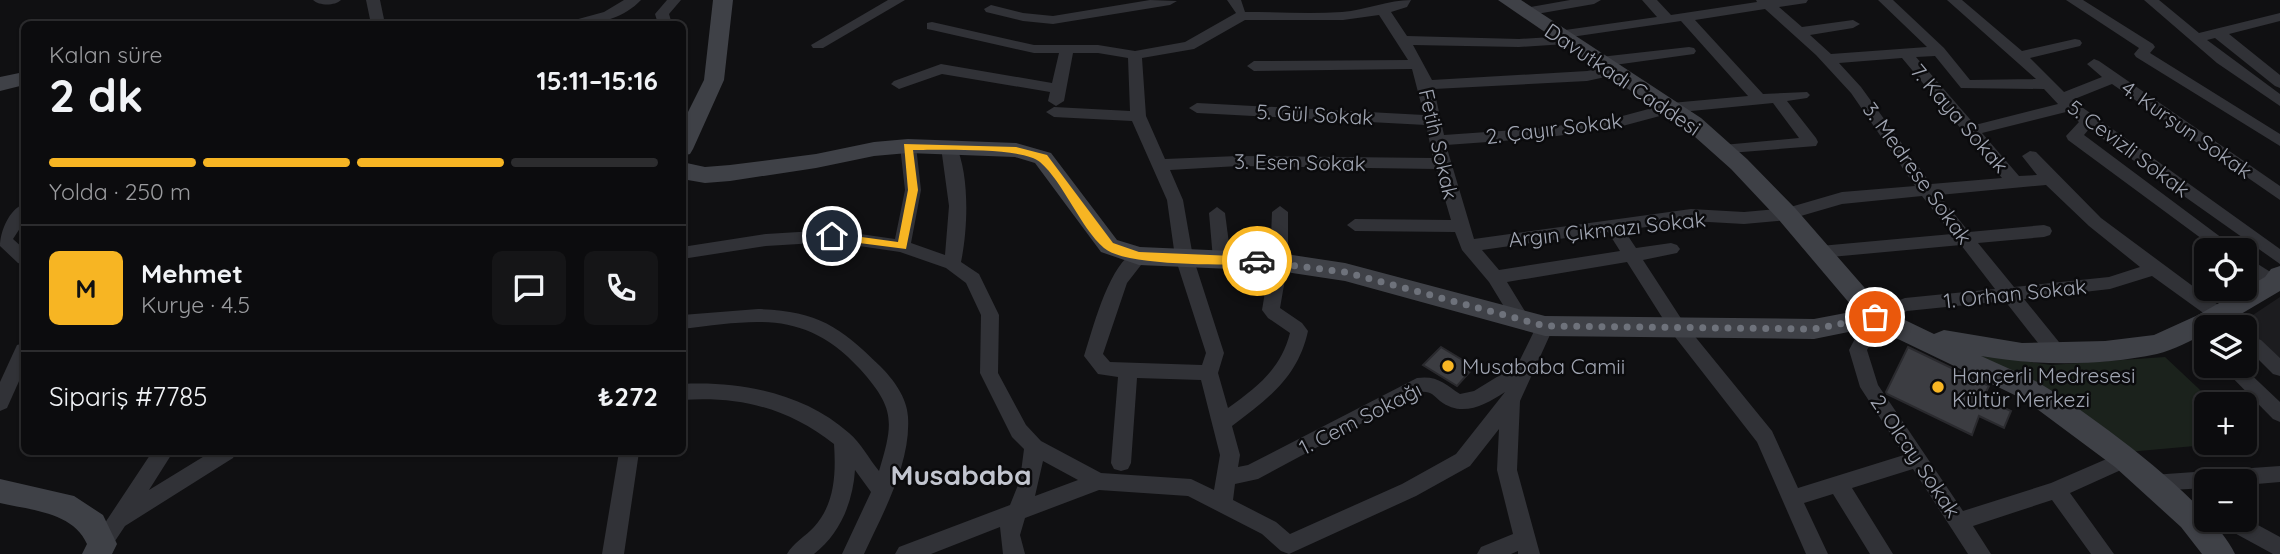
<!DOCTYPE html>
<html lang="tr">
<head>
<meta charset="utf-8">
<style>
	body { margin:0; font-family:Quicksand,sans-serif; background:#151517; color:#f1f3f6; height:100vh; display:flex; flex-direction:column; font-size:26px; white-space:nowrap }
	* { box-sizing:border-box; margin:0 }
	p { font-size:23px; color:#9a9b9e }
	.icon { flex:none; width:38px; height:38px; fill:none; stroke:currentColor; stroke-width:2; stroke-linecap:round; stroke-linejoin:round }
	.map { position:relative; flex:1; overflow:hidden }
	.side { position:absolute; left:21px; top:21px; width:665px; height:434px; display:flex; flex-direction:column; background:#0c0c0e; border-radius:10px; box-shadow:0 2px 5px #0004,0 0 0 2px #2c2c2e }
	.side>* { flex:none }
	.tools { position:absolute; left:2194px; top:238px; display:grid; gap:14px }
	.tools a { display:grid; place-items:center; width:63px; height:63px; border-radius:10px; background:#0c0c0e; box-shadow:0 2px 5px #0004,0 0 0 2px #2c2c2e; font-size:35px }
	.pin { position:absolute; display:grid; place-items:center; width:60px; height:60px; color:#fff; margin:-30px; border:4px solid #fff; border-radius:50%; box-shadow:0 2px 7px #0007 }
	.courier { position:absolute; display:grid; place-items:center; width:70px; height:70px; margin:-35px; border:5px solid #f7b523; border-radius:50%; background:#fff; color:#222; box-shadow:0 2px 9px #0007 }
	.overview em { font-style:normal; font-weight:700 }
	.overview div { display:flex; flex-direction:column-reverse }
	.overview { display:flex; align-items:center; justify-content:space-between; height:119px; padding:0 28px }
	h1 { font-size:46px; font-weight:700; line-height:52px }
	.bar { display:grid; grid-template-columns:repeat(4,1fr); gap:10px 7px; align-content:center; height:84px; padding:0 28px }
	.bar i { height:9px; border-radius:5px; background:#2c2c2e }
	.bar .current { background:#f7b523 }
	.bar p { grid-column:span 4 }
	.line { display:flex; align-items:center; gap:18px; padding:0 28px; border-top:2px solid #2c2c2e }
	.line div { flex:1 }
	.round { display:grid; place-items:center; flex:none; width:74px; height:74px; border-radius:10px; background:#151517 }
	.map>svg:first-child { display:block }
	.built { fill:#1c1c1f }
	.green { fill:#1b221c }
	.building { fill:#3c3d42; stroke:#2a2a2e; stroke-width:2 }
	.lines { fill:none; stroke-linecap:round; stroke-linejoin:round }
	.street { fill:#313237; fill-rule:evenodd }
	.secondary { fill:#3f4147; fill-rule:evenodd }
	.route { fill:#f7b523 }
	.done { stroke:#6e727b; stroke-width:7; stroke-dasharray:0 12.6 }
	.poi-dot { fill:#f7b523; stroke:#0b0b0d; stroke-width:2.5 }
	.labels { text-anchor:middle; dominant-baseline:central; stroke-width:5; stroke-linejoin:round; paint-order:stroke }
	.street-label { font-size:21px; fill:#a1a6b3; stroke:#0b0b0d }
	.poi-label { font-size:21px; fill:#a1a6b3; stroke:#0b0b0d; text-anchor:start }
	.district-label { font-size:28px; font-weight:bold; fill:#c2c5cf; stroke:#0b0b0d }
</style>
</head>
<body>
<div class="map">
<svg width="2280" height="554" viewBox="0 0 2280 554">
	<rect width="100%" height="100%" fill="#101012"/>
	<polygon class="built" points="2280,297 2280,358 2245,331 2245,327 2238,325"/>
	<polygon class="green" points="1977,354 2051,365 2165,357 2215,404 2207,404 2207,443 2228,443 2128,452"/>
	<g class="building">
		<polygon points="1441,347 1474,367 1457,386 1423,365"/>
		<polygon points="1908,347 1989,386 1983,398 2011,411 2004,428 1979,416 1972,435 1887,394 1886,392"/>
	</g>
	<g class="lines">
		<g class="street">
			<path d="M 313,0 L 341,0 C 335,6 319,6 313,0 Z"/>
			<polygon points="366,0 380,0 385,24 371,24"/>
			<path d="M 624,0 L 641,0 C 623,19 594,26 569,24 L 571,21 L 604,12 Z"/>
			<polygon points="667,0 681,0 669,14 672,24 658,24 655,14"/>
			<polygon points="888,0 905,0 823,48 813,48 811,45"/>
			<polygon points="1150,0 1177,1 1170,5 1053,24 1023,21 986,12 984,9 991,5 1023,13 1053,16"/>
			<path d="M 1227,0 L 1241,0 L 1245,12 C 1277,12 1310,14 1342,12 C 1366,10 1389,0 1411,0 L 1407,7 L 1391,12 L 1407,36 L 1519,39 L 1552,37 L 1553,32 L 1558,31 L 1657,17 L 1642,0 L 1657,0 L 1671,15 L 1757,2 L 1756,0 L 1808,0 L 1806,3 L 1779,7 L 1802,27 L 1853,20 L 1860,24 L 1853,28 L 1810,35 L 1831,54 L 1927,47 L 1878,0 L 1893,0 L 1944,48 L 1970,80 L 2036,79 L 1947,0 L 1962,0 L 2022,51 L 2075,39 L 2080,40 L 2082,43 L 2080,46 L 2030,58 L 2064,92 L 2102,77 L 2087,64 L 2094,59 L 2099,61 L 2280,186 L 2280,200 L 2112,84 L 2072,100 L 2280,249 L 2280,264 L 2089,129 L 2084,135 L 2238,250 L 2217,250 L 2068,140 L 2066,136 L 2079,122 L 2066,112 L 1982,133 L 2019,176 L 2037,175 L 2022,156 L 2030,151 L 2036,152 L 2101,218 L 2225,310 L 2228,315 L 2225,320 L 2213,320 L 2152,276 L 2110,289 L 2024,299 L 2063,347 L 2065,352 L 2063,357 L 2049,357 L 2005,301 L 1907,311 L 1882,322 L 1867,350 L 1878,385 L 1963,511 L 2051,483 L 2125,451 L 2132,453 L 2135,459 L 2132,465 L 2070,493 L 2114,554 L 2091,554 L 2052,500 L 1973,526 L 1991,554 L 1968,554 L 1913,469 L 1852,488 L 1893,554 L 1870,554 L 1833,494 L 1804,503 L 1828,554 L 1806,554 L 1757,442 L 1672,333 L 1627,262 L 1507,282 L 1529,318 L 1526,323 L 1514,323 L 1489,282 L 1462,250 L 1455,232 L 1355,231 L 1347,225 L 1355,219 L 1451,220 L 1436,169 L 1238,166 L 1170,170 L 1183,200 L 1193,257 L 1224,353 L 1218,373 L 1228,408 C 1257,387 1281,369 1290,333 L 1268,318 L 1262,310 L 1270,262 L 1272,212 L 1280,206 L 1288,212 L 1288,262 L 1280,308 L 1302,323 L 1308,331 C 1298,377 1268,399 1232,426 L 1240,455 L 1238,467 L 1248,465 L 1417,378 C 1437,375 1445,384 1460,394 L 1474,391 L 1518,364 L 1539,321 L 1551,321 L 1554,326 L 1520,401 L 1517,470 L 1540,554 L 1518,554 L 1518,551 L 1511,554 L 1477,554 L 1481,547 L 1513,534 L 1497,470 L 1499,429 L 1470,466 L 1416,496 L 1289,554 L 1281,551 L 1262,534 L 1188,496 L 1099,490 L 1025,518 L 1020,535 L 1025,554 L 1003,554 L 1000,527 L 931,554 L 895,554 L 899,547 L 1010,505 L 1020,480 L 1024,449 L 1012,437 L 980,373 L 981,315 L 966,283 L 946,268 L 900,252 L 832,242 L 766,246 L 682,259 L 682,247 L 766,234 L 832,230 L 895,239 L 905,190 L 900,146 L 908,141 L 916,146 L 921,190 L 911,243 L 945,255 L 949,206 L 941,147 L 943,143 L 955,143 C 970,174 968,229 961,262 L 979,274 L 999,315 L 998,373 L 1026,425 L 1041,441 L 1101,473 L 1191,479 L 1214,490 L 1220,455 L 1201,380 L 1137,378 L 1131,463 L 1128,469 L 1121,471 L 1114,469 L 1111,463 L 1118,377 L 1098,374 L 1084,356 C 1093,329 1110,258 1139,250 L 1148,256 L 1127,283 L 1103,354 L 1110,362 L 1202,365 L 1206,353 L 1175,257 L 1167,200 L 1132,121 L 1054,117 L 1046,112 L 1054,107 L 1130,111 L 1128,58 L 1098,53 L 1073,53 L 1064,101 L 1056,106 L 1048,101 L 1050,92 L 942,74 L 899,89 L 891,84 L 894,81 L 941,64 L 1052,83 L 1059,53 L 1034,53 L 932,30 L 927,29 L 927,23 L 932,22 L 1034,45 L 1098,45 L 1135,51 L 1185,42 L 1236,13 ZM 1765,9 L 1816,55 L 1851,93 L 1915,186 L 1842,192 L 1787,208 L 1744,212 L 1691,209 L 1474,239 L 1446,145 L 1542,138 L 1615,128 L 1671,113 L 1773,103 L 1799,138 L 1723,145 L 1717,146 L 1715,150 L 1717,154 L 1816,146 L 1818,142 L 1816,138 L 1787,101 L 1807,98 L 1810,95 L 1807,92 L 1763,94 L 1695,20 ZM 1379,15 L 1408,60 L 1254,61 L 1247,66 L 1254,71 L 1412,69 L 1424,115 L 1197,103 L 1189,108 L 1197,113 L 1426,125 L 1433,158 L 1238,156 L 1165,159 L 1146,116 L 1142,58 L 1194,49 L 1245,20 L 1343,20 ZM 1681,21 L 1748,96 L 1671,103 L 1615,118 L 1542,128 L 1444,135 L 1434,89 L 1587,81 L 1619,74 L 1621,71 L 1614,66 L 1587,71 L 1432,80 L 1413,45 L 1519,47 L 1566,44 L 1571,43 L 1571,37 ZM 1935,56 L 1961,88 L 2044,89 L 2058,104 L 1975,125 L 1916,57 ZM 1902,58 L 2002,178 L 1931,184 L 1861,87 L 1839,63 ZM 2046,185 L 2089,226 L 2140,267 L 2109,277 L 2014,287 L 1978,243 L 2044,237 L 2050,235 L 2052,231 L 2050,227 L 2044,225 L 1969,232 L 1939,195 ZM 1922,196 L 1952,234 L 1820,246 L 1811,252 L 1820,258 L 1961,245 L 1995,289 L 1905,298 L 1869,312 L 1849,350 L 1860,387 L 1904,455 L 1798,488 L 1772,431 L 1684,323 L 1643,260 L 1677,253 L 1680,249 L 1677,245 L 1671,243 L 1636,248 L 1624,230 L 1691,221 L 1744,224 L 1787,220 L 1842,204 ZM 1608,232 L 1620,251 L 1499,270 L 1482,250 ZM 1420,392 C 1431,391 1433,395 1440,401 C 1462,418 1485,405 1505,392 L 1456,454 L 1402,484 L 1290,534 L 1276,522 L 1233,500 L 1235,484 L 1258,479 ZM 1043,461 L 1078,480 L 1035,496 Z"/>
			<polygon points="1570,0 1601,0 1594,4 1525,16 1518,12 1525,8"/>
			<polygon points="2066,0 2083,0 2153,44 2155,47 2150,53 2280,134 2280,146 2136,57 2134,54 2139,48"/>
			<polygon points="2144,0 2159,0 2199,33 2280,13 2280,21 2229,34 2280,75 2280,88 2275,86 2215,38 2207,40 2280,94 2280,106 2217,63"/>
			<polygon points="1689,47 1694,48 1696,51 1694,54 1600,67 1593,62 1600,57"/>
			<path d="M 24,204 L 24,222 L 13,239 L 24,249 L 24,265 L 18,263 L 0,246 C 0,232 9,209 24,204 Z"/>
			<polygon points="1217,207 1225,213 1231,259 1222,265 1213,259 1209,213"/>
			<polygon points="2245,256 2280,278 2280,288 2268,288 2245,271"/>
			<path d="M 758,309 C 816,311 839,325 880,366 C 893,379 907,397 908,417 C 911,463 883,513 864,554 L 842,554 L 871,492 L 855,470 C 853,502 840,534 814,554 L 787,554 C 793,543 806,536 814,527 C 835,504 836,473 834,444 C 788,408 740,396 682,400 L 682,384 C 741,381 804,393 849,433 C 861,443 869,459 879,471 C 894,422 895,408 860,369 C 805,309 756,320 682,329 L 682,315 Z"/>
			<polygon points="2192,321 2207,331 2207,350 2201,348 2183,328 2186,323"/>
			<polygon points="2255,338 2261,340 2280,358 2280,376 2273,374 2249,350 2246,345 2249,340"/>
			<polygon points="24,343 24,370 7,408 0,411 0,382 17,345"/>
			<polygon points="2221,366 2242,366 2280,402 2280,422 2273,419"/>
			<polygon points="152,452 173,452 149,490 211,452 236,452 233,458 125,526 109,550 102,553 95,550 92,544 95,538"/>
			<polygon points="619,452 639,452 624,554 602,554"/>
			<polygon points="2280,466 2280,482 2245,485 2245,481 2207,481 2207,488 2152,491 2145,489 2142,483 2145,477 2152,475"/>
			<polygon points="2245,518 2280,537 2280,554 2273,554 2229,530 2210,526 2207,520"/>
		</g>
		<g class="secondary">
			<polygon points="713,0 733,0 724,80 693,149 690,154 682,156 682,124 704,80"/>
			<path d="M 1498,0 L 1521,0 L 1701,118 L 1747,159 L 1795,208 L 1884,310 L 1934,334 L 1944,330 L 2022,343 L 2105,341 L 2154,335 L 2198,315 L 2265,277 L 2271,269 L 2280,266 L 2280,291 L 2219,327 L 2207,327 L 2207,333 C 2191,340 2174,350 2157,354 C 2100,366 2038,366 1981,356 C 2002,366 2024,374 2044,386 C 2096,418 2211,503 2235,554 L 2202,554 L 2181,527 L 2115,467 L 2025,400 L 1873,327 L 1814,339 L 1545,336 L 1345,281 L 1279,271 L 1139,265 L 1101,252 L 1035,163 L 1015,157 L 908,153 L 874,156 L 816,168 L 730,181 L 705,183 L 682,179 L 682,162 L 705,167 L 730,165 L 816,154 L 874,142 L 908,139 L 1016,143 L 1051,153 L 1117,240 L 1140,247 L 1279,253 L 1345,263 L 1545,316 L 1814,319 L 1856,311 L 1779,220 L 1731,169 L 1685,128 Z"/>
			<polygon points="24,72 24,85 0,91 0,77"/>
			<path d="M 0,479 L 74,496 L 103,515 L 117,544 L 112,554 L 82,554 L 87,544 C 73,512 30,510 0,503 Z"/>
		</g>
	</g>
	<path class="route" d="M 904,144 L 1016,147 L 1047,155 L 1113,243 L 1139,252 L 1257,257 L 1263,261 L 1257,265 C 1225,264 1126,267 1104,248 C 1080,227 1064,183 1040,162 C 1024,147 938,150 913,150 L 918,190 L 906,249 L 828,239 L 826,236 L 832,233 L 898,242 L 908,190 Z"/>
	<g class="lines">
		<polyline class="done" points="1257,261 1345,272 1545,326 1814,329 1875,317"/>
	</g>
	<g class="poi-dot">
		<circle cx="1448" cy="366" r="7"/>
		<circle cx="1938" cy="387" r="7"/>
	</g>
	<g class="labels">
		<g class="street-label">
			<text transform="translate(1623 79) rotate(34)">Davutkadı Caddesi</text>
			<text transform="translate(1315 114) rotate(3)">5. Gül Sokak</text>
			<text transform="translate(1960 118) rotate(49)">7. Kaya Sokak</text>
			<text transform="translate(1554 128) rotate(-7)">2. Çayır Sokak</text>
			<text transform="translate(2187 129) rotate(35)">4. Kurşun Sokak</text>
			<text transform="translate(1439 144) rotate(77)">Fetih Sokak</text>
			<text transform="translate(2129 148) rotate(37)">5. Cevizli Sokak</text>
			<text transform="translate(1300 162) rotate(1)">3. Esen Sokak</text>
			<text transform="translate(1918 173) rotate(54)">3. Medrese Sokak</text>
			<text transform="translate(1607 229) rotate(-6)">Argın Çıkmazı Sokak</text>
			<text transform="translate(2015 293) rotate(-6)">1. Orhan Sokak</text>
			<text transform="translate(1360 418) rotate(-27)">1. Cem Sokağı</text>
			<text transform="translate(1916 456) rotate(56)">2. Olcay Sokak</text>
		</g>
		<g class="poi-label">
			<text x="1462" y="366">Musababa Camii</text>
			<text x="1952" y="375">Hançerli Medresesi<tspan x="1952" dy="24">Kültür Merkezi</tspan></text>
		</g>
		<g class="district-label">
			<text x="961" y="474">Musababa</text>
		</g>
	</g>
</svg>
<div class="tools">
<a><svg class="icon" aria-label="locate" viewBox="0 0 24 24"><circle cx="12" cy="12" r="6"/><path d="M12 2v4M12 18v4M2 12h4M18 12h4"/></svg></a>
<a><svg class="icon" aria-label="layers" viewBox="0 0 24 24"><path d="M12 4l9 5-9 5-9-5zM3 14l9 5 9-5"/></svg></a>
<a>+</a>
<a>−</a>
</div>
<div class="pin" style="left:1875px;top:317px;background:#ea580c"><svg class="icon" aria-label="bag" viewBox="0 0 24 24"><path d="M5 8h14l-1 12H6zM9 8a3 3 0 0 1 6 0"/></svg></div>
<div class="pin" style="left:832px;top:236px;background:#1f2937"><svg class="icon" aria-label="home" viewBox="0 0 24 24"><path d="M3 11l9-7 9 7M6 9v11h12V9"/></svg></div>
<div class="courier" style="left:1257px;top:261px"><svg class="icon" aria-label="car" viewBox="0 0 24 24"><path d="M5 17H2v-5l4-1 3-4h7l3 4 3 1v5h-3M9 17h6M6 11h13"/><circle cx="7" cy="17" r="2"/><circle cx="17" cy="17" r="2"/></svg></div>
<section class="side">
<div class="overview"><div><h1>2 dk</h1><p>Kalan süre</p></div><em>15:11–15:16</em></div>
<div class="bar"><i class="current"></i><i class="current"></i><i class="current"></i><i></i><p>Yolda · 250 m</p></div>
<div class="line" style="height:126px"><b class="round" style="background:#f7b523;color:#111">M</b><div><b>Mehmet</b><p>Kurye · 4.5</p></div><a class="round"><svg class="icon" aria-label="chat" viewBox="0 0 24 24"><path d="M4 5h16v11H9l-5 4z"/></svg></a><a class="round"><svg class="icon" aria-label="phone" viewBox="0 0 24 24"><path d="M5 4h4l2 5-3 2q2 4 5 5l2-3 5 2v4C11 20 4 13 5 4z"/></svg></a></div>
<div class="line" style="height:91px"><div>Sipariş #7785</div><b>₺272</b></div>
</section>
</div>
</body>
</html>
